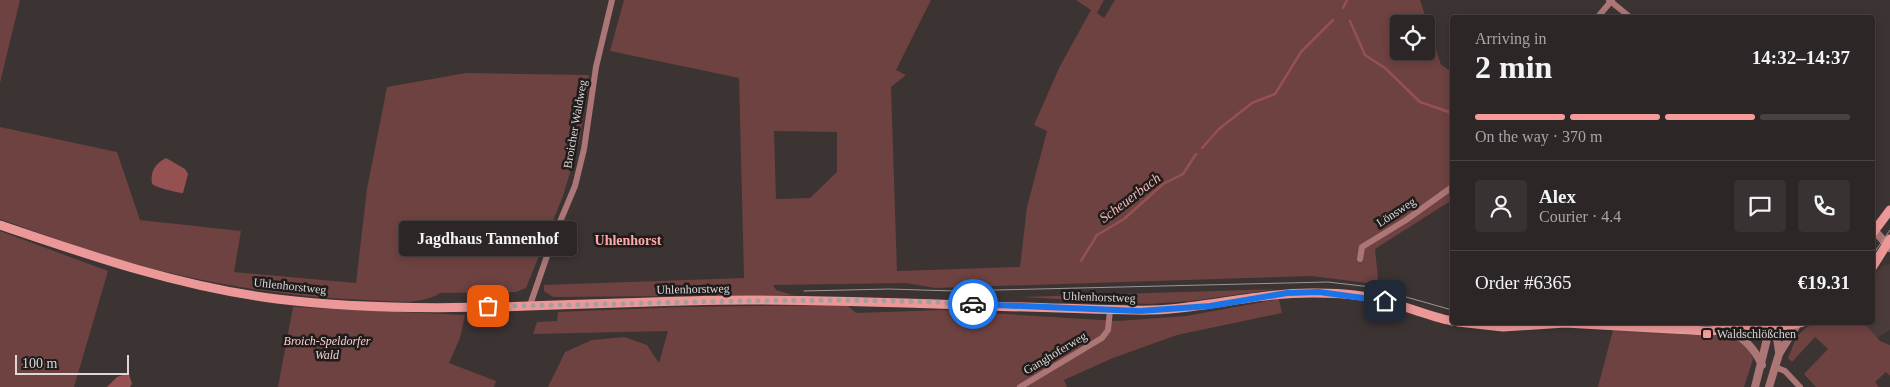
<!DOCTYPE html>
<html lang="en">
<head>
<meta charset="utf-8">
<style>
	body { margin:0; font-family:"Times New Roman",serif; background:#393232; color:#f1f3f6; height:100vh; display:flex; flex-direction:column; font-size:19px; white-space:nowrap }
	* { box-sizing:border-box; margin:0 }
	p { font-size:16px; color:#a7a5a7 }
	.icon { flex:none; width:28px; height:28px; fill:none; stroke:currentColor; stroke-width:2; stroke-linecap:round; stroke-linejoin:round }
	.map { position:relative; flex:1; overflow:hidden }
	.drawer { position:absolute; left:1450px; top:15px; width:425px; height:310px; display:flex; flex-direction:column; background:#2d2626; border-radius:5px; box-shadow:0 2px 8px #0003,0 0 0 1px #484343 }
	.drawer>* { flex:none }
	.tools { position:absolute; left:1390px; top:15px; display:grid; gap:10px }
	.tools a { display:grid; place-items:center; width:45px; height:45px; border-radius:5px; background:#2d2626; box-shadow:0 2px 8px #0003,0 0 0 1px #484343; font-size:25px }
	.scale { position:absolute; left:15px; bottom:12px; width:114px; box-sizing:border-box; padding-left:5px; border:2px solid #ddd7d7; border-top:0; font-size:14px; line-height:18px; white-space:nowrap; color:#ddd7d7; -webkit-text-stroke:4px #201c1c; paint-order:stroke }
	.pin { position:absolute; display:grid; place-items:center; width:42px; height:42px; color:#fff; margin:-21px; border-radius:10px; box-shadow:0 2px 8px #0006 }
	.courier { position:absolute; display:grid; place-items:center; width:50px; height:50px; margin:-25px; border:4px solid #1a73e8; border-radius:50%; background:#fff; color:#222; box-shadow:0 1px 6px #0007 }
	.bubble { position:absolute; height:35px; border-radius:5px; background:#2d2626; box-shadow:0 2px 8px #0003,0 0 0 1px #484343; font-size:16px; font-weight:800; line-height:35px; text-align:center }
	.summary em { font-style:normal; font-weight:800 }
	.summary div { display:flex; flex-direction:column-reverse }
	.summary { display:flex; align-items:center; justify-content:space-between; height:85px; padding:0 25px }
	h1 { font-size:32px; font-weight:800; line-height:38px }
	.bar { display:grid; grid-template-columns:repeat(4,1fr); gap:8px 5px; align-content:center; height:60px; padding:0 25px }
	.bar i { height:6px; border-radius:4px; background:#484343 }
	.bar .current { background:#f59b9a }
	.bar p { grid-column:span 4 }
	.line { display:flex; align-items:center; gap:12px; padding:0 25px; border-top:1px solid #484343 }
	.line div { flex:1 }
	.round { display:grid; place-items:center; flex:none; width:52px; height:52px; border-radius:5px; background:#393232 }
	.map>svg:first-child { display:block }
	.built { fill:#4b3b3b }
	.green { fill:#6d4241; fill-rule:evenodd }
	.water { fill:#955152 }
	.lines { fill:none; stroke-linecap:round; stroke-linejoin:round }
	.stream { stroke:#955152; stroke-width:2.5 }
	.minor { stroke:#ab7675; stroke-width:6 }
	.tertiary { stroke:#ab7675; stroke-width:8 }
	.secondary { stroke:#ed9898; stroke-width:9 }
	.tram { stroke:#9d9696; stroke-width:1 }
	.done { stroke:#a59e9e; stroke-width:5; stroke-dasharray:0 9 }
	.route { stroke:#1a73e8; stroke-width:6 }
	.poi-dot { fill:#f59b9a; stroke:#201c1c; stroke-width:2 }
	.labels { text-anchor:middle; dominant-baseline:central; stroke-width:5; stroke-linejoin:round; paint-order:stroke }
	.street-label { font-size:12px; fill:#ddd7d7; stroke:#201c1c }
	.poi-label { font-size:12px; fill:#ddd7d7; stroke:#201c1c; text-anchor:start }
	.park-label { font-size:12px; font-style:italic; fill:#fbd0cf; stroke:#201c1c }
	.water-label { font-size:14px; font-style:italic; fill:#f7b9b7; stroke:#201c1c }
	.neighbourhood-label { font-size:14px; font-weight:bold; fill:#ffaaa9; stroke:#201c1c }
</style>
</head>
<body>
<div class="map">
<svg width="1890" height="387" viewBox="0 0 1890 387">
	<rect width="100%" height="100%" fill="#3c3333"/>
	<polygon class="built" points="1890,264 1890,330 1877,338 1864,323 1872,322 1873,277 1882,266"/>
	<g class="green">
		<polygon points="0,0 20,0 0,83"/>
		<path d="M 624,0 L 931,0 L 896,70 L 906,75 L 891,87 L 897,271 L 1020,267 L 1027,207 L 1047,131 L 1034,125 L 1060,66 L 1091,10 L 1076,0 L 1104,0 L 1097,13 L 1104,18 L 1115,0 L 1420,0 L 1441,65 L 1452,72 L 1452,200 L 1375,249 L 1378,278 L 1376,284 L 1311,276 L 935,288 L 906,283 L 773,285 L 776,290 L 793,295 L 553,297 L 544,291 L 544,285 L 744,278 L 739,78 L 610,51 ZM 1399,24 L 1426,24 L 1426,51 L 1399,51 ZM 774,131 L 837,132 L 837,172 L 810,198 L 776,199 Z"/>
		<path d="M 466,73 L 589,75 L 580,139 L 563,196 L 526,288 L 516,292 L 440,293 C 421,306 389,301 366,300 C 279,296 192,282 108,256 C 72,245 36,232 0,219 L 0,127 L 117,152 L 140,220 L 241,231 L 234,272 L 356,283 L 367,189 L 387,87 Z"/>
		<polygon points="0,231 108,271 74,387 0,387"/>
		<polygon points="1277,289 1191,301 1148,304 1020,297"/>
		<polygon points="1279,299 1282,313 1177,335 1113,358 1064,380 1067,387 548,387 565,352 592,340 624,337 647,345 659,363 668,331 533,334 537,322 557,321 558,312 682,307 847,305 856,313 942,310 1117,321 1186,316"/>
		<polygon points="293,307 465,315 460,338 449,363 496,381 494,387 278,387"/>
		<polygon points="1824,322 1864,323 1880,341 1890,345 1890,376 1886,372 1875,382 1879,387 1816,387 1804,374 1828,349 1815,337 1792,362 1788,358 1797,336 1807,327"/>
		<polygon points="1613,330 1661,331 1686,335 1727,335 1739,340 1748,348 1753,359 1744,387 1598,387"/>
	</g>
	<g class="water">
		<path d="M 166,158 L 185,169 L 188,174 L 183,193 C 178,193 155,187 152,184 C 150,171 155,164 166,158 Z"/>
		<polygon points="125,374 129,374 132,384 130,387 107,387 117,377"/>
	</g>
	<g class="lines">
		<g class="stream">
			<polyline points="1343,8 1347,0"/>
			<polyline points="1350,21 1365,55 1385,68 1420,102 1452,113"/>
			<polyline points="1202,148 1219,129 1252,103 1275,94 1301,52 1333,20"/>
			<polyline points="1081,261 1097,235 1124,219 1163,184 1183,174 1196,154"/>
		</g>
		<g class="minor">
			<polyline points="1609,0 1631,18"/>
			<polyline points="1597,18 1612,0"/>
			<polyline points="1360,259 1362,247 1406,220 1452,187"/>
			<polyline points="530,305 554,236 575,186 584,149 596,67 612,0"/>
			<polyline points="1775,367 1785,371 1800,387"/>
			<polyline points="1020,387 1102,338 1108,330 1110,310"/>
		</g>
		<g class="tertiary">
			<polyline points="1875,231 1890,248"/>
			<polyline points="1771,325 1777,338 1779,352"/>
			<path d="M 1729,330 C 1745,339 1754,348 1762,365"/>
			<polyline points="1755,387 1767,339 1774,322"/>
			<polyline points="1769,387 1779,354 1797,325"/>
		</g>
		<g class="secondary">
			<path d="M 0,225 C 91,256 181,287 277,299 C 434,318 592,300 749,300 C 877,300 1005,308 1133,310 C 1195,312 1254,292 1316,293 C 1340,293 1366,295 1389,302 C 1410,308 1431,317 1452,321"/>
			<polyline points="1872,234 1890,210"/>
			<polyline points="1872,268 1890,239"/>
			<polyline points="1458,322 1503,327 1565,323 1707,331 1786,326 1803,322"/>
		</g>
		<g class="tram">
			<polyline points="1872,256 1890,230"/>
			<polyline points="804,291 889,289 955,291 1328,282 1371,287 1452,310"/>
		</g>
	</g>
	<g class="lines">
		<path class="done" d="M 488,306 C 650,305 811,295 973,304"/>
		<polyline class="route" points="973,304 1140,311 1210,306 1287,293 1319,292 1385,301"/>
	</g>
	<rect class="poi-dot" x="1702" y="329" width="10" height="10" rx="2.5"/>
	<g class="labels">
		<g class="street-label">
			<text transform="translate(575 124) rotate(-80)">Broicher Waldweg</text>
			<text transform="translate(1396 212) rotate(-33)">Lönsweg</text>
			<text transform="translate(290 286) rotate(6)">Uhlenhorstweg</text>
			<text transform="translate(693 289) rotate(-1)">Uhlenhorstweg</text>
			<text transform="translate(1099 297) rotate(2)">Uhlenhorstweg</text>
			<text transform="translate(1055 353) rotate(-31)">Ganghoferweg</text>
		</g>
		<g class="poi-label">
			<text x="1717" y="334">Waldschlößchen</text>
		</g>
		<g class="park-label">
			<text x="327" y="341">Broich-Speldorfer<tspan x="327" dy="14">Wald</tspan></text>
		</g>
		<g class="water-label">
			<text transform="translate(1130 198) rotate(-37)">Scheuerbach</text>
		</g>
		<g class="neighbourhood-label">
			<text x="628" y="240">Uhlenhorst</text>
		</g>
	</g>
</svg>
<div class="tools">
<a><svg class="icon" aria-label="locate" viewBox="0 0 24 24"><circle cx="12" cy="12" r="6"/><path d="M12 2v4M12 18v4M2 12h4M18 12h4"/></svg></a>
</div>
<div class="scale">100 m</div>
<div class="pin" style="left:488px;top:306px;background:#ea580c"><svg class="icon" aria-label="bag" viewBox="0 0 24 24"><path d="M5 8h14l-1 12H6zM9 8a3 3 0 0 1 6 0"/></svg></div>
<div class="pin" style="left:1385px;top:301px;background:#1f2937"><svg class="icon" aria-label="home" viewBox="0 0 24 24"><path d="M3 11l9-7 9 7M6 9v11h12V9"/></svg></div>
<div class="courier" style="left:973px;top:304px"><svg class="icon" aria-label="car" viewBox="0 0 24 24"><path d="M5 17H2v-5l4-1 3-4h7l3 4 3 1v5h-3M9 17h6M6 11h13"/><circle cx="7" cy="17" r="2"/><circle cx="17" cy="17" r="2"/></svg></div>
<div class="bubble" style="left:399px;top:221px;width:178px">Jagdhaus Tannenhof</div>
<section class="drawer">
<div class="summary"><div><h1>2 min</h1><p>Arriving in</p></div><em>14:32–14:37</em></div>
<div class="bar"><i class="current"></i><i class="current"></i><i class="current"></i><i></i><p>On the way · 370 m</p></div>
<div class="line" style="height:90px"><a class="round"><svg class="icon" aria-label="person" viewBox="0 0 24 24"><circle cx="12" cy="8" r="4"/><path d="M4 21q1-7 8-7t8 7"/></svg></a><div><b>Alex</b><p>Courier · 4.4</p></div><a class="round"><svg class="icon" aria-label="chat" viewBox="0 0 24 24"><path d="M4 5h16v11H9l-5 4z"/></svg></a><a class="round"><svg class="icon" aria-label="phone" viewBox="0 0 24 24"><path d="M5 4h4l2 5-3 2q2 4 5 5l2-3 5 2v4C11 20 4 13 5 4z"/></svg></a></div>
<div class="line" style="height:65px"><div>Order #6365</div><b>€19.31</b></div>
</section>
</div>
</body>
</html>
